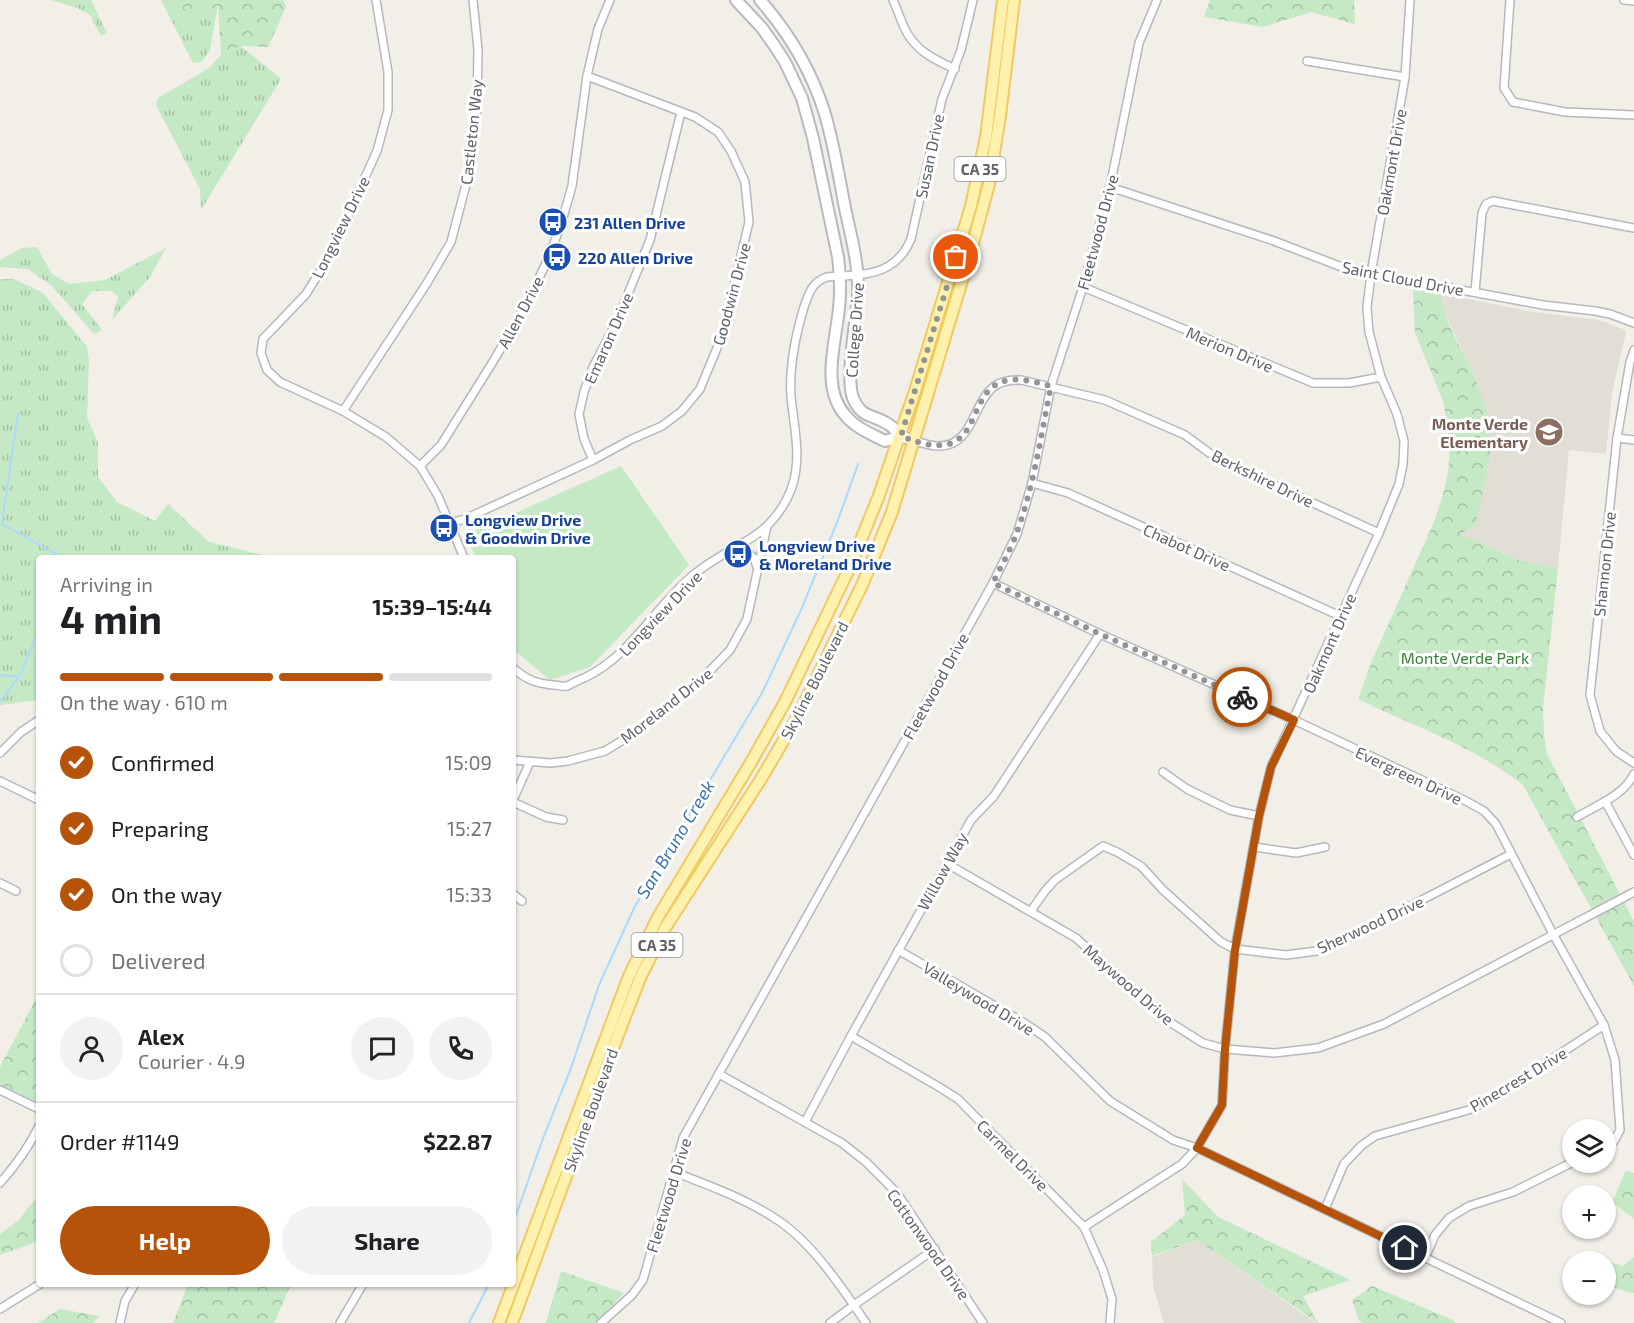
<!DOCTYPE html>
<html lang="en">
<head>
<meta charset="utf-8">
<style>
	body { margin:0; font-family:"Exo 2",sans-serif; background:#f2f2f2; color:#202124; height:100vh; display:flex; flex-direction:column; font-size:22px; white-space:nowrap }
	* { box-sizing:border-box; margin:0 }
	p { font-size:20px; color:#757577 }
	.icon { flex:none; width:33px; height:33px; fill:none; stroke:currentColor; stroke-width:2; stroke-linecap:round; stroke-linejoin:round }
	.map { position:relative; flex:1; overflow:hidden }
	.side { position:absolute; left:36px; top:555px; width:480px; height:732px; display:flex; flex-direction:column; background:#fff; border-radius:6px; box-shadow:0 2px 4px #0004 }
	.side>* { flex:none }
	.buttons { position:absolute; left:1562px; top:1119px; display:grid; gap:12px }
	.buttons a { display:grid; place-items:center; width:54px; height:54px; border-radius:50%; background:#fff; box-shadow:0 2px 4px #0004; font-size:30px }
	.pin { position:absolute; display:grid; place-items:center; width:51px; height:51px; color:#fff; margin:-26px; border:3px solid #fff; border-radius:50%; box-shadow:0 2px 6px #0007 }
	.courier { position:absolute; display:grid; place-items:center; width:60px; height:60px; margin:-30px; border:4px solid #b45309; border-radius:50%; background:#fff; color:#222; box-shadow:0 2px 8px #0007 }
	.summary em { font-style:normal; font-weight:700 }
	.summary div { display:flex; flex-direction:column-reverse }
	.summary { display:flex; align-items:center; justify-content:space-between; height:102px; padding:0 24px }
	h1 { font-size:39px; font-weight:700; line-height:45px }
	.bar { display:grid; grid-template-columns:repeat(4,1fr); gap:9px 6px; align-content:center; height:72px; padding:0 24px }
	.bar i { height:8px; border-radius:4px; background:#e0e0e0 }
	.bar .active { background:#b45309 }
	.bar p { grid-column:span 4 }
	.line { display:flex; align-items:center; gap:15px; padding:0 24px; border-top:2px solid #e0e0e0 }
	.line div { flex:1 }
	.round { display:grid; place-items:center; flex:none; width:63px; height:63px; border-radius:32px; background:#f2f2f2 }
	ol { padding:0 24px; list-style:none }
	li { display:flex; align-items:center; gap:18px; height:66px }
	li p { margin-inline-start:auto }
	li .icon { padding:6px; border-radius:50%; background:#b45309; color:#fff; stroke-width:4 }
	li:last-child { color:#757577 }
	li i { width:33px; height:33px; border:3px solid #e0e0e0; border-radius:50% }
	.cta { display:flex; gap:12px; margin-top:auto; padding:12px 24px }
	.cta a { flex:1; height:69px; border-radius:36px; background:#b45309; color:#fff; font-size:24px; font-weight:700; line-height:69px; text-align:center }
	.cta a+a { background:#f2f2f2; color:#202124 }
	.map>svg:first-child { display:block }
	.education { fill:#e1ded6 }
	.grass { fill:url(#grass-tufts) }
	.forest { fill:url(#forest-crowns) }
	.pitch { fill:#c5e8c5 }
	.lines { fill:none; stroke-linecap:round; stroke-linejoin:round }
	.stream { stroke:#aadaff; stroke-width:2 }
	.street-casing { stroke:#b5b8bc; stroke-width:10 }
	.secondary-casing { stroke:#b6babf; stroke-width:14 }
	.primary-casing { stroke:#f2c960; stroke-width:14 }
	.street { stroke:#fff; stroke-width:7 }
	.secondary { stroke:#fff; stroke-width:10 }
	.primary { stroke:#fff2af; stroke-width:10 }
	.done { stroke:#929495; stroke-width:6; stroke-dasharray:0 10.8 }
	.route { stroke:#b45309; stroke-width:8 }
	.labels { text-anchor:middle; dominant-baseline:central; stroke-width:6; stroke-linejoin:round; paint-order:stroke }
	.shield { fill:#fff; stroke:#8f9295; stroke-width:1.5 }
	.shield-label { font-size:15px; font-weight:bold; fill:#5f6368 }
	.street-label { font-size:16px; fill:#5f6368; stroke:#fff }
	.transit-label { font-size:16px; font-weight:bold; fill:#164399; stroke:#fff; text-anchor:start }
	.education-label { font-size:16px; font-weight:bold; fill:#785e54; stroke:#fff; text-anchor:end }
	.park-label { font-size:16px; fill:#348238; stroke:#fff }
	.water-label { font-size:18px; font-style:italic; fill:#4174aa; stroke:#fff }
</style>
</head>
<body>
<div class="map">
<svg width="1634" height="1323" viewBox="0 0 1634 1323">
	<defs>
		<pattern id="grass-tufts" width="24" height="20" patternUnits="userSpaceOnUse" patternTransform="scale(1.5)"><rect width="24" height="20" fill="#c5e8c5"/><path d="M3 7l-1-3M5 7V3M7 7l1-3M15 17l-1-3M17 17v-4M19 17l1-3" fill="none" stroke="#a3c0a4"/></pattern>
		<pattern id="forest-crowns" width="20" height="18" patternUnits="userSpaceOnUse" patternTransform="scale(1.5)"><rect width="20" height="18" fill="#c5e8c5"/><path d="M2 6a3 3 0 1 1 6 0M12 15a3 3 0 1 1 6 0" fill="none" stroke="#a3c0a4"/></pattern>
	</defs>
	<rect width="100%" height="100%" fill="#f1efe8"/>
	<g class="education">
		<polygon points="1442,294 1533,312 1599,320 1623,329 1626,332 1612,393 1606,454 1569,450 1558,568 1517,560 1460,534 1489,423 1475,378 1443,310"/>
		<polygon points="1197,1240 1316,1323 1164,1323 1153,1286 1152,1257"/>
	</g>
	<g class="grass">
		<polygon points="50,0 91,0 107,33 101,36 90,15 78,8"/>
		<polygon points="161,0 175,0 196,19 218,5 210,50 202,62 193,63"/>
		<polygon points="241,46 281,79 201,210 200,189 156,105 158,98 209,68 221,55"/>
		<polygon points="37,247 52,274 69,284 105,280 166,248 150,277 112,320 118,297 112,291 92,291 82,304 102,330 94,334 51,285 28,269 0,267 0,260 22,248"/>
		<polygon points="0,279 14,279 43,293 87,347 89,360 87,417 98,443 98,477 117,502 155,521 168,504 209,542 275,558 39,558 39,700 0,705"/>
	</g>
	<g class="forest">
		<polygon points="175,0 283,0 286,7 268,47 241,46 221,55 218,5 196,19"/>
		<polygon points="1210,0 1354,0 1355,24 1311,12 1263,27 1204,17"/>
		<path d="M 1413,289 L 1442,294 C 1440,319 1466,354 1475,378 C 1480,392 1486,408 1489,422 C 1496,447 1481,500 1475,526 L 1460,534 L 1518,560 L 1558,568 L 1543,707 L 1544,736 L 1547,754 L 1634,921 L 1634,986 L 1523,785 C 1474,746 1413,726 1358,699 L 1371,663 L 1434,522 L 1443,495 L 1448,472 L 1450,448 L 1447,423 L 1443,401 L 1415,333 Z"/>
		<polygon points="39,993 39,1107 0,1088 0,1067"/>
		<polygon points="1626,1170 1634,1173 1634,1219 1612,1202"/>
		<polygon points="1182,1179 1218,1217 1350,1280 1303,1296 1318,1323 1197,1240 1152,1256 1151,1242 1185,1215"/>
		<polygon points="39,1194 39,1241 0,1255 0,1234 19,1220"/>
		<polygon points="1579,1254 1623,1266 1634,1257 1634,1293 1627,1292 1605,1284 1605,1262 1575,1261"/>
		<polygon points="561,1271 624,1293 595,1323 546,1323"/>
		<polygon points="188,1284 291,1284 274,1323 173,1323"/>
		<polygon points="1372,1286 1453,1320 1456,1323 1363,1323 1359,1321 1352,1300"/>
		<polygon points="60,1309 99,1316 93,1323 38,1323"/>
	</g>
	<polygon class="pitch" points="621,466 689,565 590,667 550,680 516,652 513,644 513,558 476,558 466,535"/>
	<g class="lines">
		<g class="stream">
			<polyline points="18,413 2,524 63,558"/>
			<polyline points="0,675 18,677"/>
			<polyline points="0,701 21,674 39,628"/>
			<polyline points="513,1224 542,1141 571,1068 599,985 635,906 762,693 801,610 838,520 858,464"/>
			<polyline points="469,1323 489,1284"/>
		</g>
		<g class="street-casing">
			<g id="street">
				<polyline points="376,0 388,72 388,110 377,151 328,259 306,294 263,339 261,353 267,370 280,382 343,411 386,437 420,466 438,496 464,558"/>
				<path d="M 893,0 C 897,9 900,18 904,27 C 914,50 933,59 955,69"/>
				<polyline points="1510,0 1504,88 1513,102 1565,112 1634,115"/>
				<polyline points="1624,0 1634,1"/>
				<polyline points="1307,61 1405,77"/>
				<polyline points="1110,187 1274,241 1347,269 1543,305 1595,311 1610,314 1634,323"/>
				<polyline points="1083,287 1313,383 1349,383 1381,377"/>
				<polyline points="1475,292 1482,213 1486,204 1493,201 1634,228"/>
				<polyline points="1634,350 1630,362 1617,438 1590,695 1600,731 1616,751 1634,763"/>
				<polyline points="343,411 427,283 451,242 468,177 477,107 478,50 473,0"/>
				<polyline points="1617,438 1634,440"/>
				<path d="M 913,441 C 920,442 928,445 936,446 C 975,449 972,398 998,384 C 1006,380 1013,380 1021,380 L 1105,400 L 1185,435 L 1219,460 L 1379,533"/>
				<polyline points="593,460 584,439 579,414 584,392 593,367 617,321 650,240 681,112"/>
				<polyline points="420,466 441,445 494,360 528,301 549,257 562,221 572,186 587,76 598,29 610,0"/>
				<polyline points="1032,483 1068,493 1340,616"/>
				<polyline points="450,523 465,519 593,460 630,440 662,426 682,411 700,389 722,336 749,222 745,182 731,151 718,132 695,117 587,76"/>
				<polyline points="738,545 754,558 757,567"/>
				<polyline points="993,583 1100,634 1294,720 1466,801 1484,811 1496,824 1553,934 1604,1025 1615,1060 1620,1130 1614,1141 1605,1146"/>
				<path d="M 513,668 C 527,680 535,683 553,685 C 558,685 563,687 567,686 C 572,684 578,680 584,678 C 630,657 654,608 692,576 C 706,564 722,555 738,546 C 748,540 759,534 768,525 C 778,515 787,501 792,487 C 802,457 794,427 791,397 C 789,366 795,337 804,307 C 809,293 812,282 827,277 C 864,274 895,277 911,239 L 938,117 L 942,99 L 961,50 L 973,0"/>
				<polyline points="0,753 21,732 39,720"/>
				<polyline points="513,760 550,763 568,761 605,751 636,732 700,681 730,650 747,619 767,526"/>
				<polyline points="1163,772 1187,789 1230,810 1259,816"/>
				<polyline points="0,781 39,800"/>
				<polyline points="513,800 530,762"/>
				<polyline points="1605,801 1634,855"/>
				<polyline points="513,802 546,817 563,820"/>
				<path d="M 1577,817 C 1597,805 1623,796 1634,774"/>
				<polyline points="1254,847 1296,853 1325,847"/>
				<polyline points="946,863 1076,938 1168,1021 1203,1043 1225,1049 1274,1053 1318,1048 1384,1024 1634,892"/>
				<polyline points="0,883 16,891"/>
				<polyline points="513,894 522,901"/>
				<polyline points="1031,911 1045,891 1055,880 1103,846 1117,852 1141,866 1163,890 1221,942 1235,949 1286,955 1317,951 1350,937 1511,854"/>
				<polyline points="898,950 1021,1021 1045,1037 1110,1101 1173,1140 1197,1148 1561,1323"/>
				<polyline points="851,1036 939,1087 958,1099 1084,1227 1103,1270 1112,1299 1110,1323"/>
				<polyline points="719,1074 842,1143 866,1162 897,1193 983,1323"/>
				<polyline points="0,1090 39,1109"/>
				<polyline points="805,1122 851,1036 971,820 994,796 1100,634"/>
				<path d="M 674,1172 C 710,1186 747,1199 779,1221 C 813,1244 843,1289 866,1323"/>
				<path d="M 0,1183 C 16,1165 29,1147 39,1126"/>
				<polyline points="1325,1209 1344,1164 1361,1146 1375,1136 1472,1109 1511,1086 1604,1025"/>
				<polyline points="1084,1227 1182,1164 1197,1148 1222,1105 1225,1049 1235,949 1259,816 1271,767 1379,533 1399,484 1403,464 1404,441 1397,414 1381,377 1369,332 1367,307 1371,274 1405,77 1410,0"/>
				<polyline points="1425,1258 1435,1235 1449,1218 1469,1206 1513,1192 1573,1162"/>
				<polyline points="0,1309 40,1284"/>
				<polyline points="120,1323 125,1301 135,1284"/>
				<polyline points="340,1323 363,1284"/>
				<polyline points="601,1323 632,1295 643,1280 683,1138 993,583 1017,534 1032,483 1051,386 1083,287 1110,187 1139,43 1157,0"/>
				<polyline points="830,1323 854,1305 935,1249"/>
			</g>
		</g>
		<g class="secondary-casing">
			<g id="secondary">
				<path d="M 736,0 L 762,28 L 774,45 L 785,62 L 802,98 L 813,138 L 838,257 C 840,274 841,291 839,308 C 836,342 820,388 846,416 C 856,428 871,434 885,441 L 901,436"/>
				<path d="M 760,0 C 789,33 812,72 825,114 C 834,145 839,177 845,208 C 851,236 859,265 858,293 C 857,320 845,375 853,398 C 862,419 873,414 888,424 C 895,428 898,435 906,438"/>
			</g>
		</g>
		<g class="primary-casing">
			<g id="primary">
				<polyline points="499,1323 629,976 658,917 750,764 785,702 849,569 878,498 915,391 971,206 986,137 1003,0"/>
				<polyline points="512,1323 621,1027 640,978 665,928 761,779 798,716 863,583 892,512 971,251 989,184 1000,116 1014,0"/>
			</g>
		</g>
		<use href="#street" class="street"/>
		<use href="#secondary" class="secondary"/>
		<use href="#primary" class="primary"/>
	</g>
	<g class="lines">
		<path class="done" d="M 956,257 L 901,436 C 991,473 959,388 1009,380 C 1023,378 1038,383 1051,386 C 1041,435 1034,485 1017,532 C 1011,549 1001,566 993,583 L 1100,634 L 1242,697"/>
		<polyline class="route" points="1242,697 1294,720 1271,767 1259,816 1235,950 1225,1049 1222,1105 1197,1148 1405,1248"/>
	</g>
	<defs>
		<g id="bus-disc" transform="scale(1.5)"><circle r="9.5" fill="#1a4fb4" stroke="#fff"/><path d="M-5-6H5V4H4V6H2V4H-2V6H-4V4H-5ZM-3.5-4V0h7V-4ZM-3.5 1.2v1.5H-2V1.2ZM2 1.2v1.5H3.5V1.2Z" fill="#fff"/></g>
		<g id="school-disc" transform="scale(1.5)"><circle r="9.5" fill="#8d6e63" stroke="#fff"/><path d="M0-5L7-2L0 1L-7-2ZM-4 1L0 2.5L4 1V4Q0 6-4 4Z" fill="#fff"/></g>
	</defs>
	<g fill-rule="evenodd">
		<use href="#bus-disc" x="553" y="222"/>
		<use href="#bus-disc" x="557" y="257"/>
		<use href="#school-disc" x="1549" y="432"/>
		<use href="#bus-disc" x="444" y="528"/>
		<use href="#bus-disc" x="738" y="554"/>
	</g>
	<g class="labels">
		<g class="shield">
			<rect x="954.5" y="157" width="51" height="24" rx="4.5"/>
			<rect x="631.5" y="933" width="51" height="24" rx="4.5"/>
		</g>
		<g class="shield-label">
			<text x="980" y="169">CA 35</text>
			<text x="657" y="945">CA 35</text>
		</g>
		<g class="street-label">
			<text transform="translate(471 132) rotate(-84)">Castleton Way</text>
			<text transform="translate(929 156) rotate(-78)">Susan Drive</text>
			<text transform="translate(1391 162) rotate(-80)">Oakmont Drive</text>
			<text transform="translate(340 227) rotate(-64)">Longview Drive</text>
			<text transform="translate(1097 232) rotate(-75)">Fleetwood Drive</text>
			<text transform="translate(1403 278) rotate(11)">Saint Cloud Drive</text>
			<text transform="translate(731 294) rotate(-75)">Goodwin Drive</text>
			<text transform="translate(520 312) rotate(-62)">Allen Drive</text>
			<text transform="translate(854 330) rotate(-86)">College Drive</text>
			<text transform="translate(608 338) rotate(-66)">Emaron Drive</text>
			<text transform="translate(1230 349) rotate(23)">Merion Drive</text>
			<text transform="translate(1263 478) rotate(26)">Berkshire Drive</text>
			<text transform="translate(1187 547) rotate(24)">Chabot Drive</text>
			<text transform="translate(1604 564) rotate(-84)">Shannon Drive</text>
			<text transform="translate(660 613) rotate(-46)">Longview Drive</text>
			<text transform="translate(1329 643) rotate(-66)">Oakmont Drive</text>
			<text transform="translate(814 680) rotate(-63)">Skyline Boulevard</text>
			<text transform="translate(935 686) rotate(-61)">Fleetwood Drive</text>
			<text transform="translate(666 705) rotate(-38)">Moreland Drive</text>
			<text transform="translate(1409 775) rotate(25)">Evergreen Drive</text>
			<text transform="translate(942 871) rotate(-61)">Willow Way</text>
			<text transform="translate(1370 924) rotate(-25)">Sherwood Drive</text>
			<text transform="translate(1129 984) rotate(41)">Maywood Drive</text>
			<text transform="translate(979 998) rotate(31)">Valleywood Drive</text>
			<text transform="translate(1518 1079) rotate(-31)">Pinecrest Drive</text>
			<text transform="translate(590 1110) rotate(-70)">Skyline Boulevard</text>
			<text transform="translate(1013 1155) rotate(45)">Carmel Drive</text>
			<text transform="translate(668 1195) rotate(-73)">Fleetwood Drive</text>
			<text transform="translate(929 1244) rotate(55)">Cottonwood Drive</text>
		</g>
		<g class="transit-label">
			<text x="574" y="222">231 Allen Drive</text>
			<text x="578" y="257">220 Allen Drive</text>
			<text x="465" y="519">Longview Drive<tspan x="465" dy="18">&amp; Goodwin Drive</tspan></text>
			<text x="759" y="545">Longview Drive<tspan x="759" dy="18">&amp; Moreland Drive</tspan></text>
		</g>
		<g class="education-label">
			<text x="1528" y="423">Monte Verde<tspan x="1528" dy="18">Elementary</tspan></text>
		</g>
		<g class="park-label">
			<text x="1465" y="657">Monte Verde Park</text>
		</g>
		<g class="water-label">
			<text transform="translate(675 839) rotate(-59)">San Bruno Creek</text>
		</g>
	</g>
</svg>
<div class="buttons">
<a><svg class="icon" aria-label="layers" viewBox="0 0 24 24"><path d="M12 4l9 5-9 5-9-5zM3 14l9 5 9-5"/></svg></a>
<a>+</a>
<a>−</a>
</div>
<div class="pin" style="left:956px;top:257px;background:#ea580c"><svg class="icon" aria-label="bag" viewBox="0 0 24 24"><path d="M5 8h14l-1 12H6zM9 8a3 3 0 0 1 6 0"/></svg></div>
<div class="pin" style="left:1405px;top:1248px;background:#1f2937"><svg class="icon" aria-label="home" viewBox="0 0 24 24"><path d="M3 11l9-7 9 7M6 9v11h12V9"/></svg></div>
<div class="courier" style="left:1242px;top:697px"><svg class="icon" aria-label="bike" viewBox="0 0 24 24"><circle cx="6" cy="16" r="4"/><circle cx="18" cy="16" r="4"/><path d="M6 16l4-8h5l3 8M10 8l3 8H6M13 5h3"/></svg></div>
<section class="side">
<div class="summary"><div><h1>4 min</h1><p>Arriving in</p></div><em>15:39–15:44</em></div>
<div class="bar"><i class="active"></i><i class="active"></i><i class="active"></i><i></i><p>On the way · 610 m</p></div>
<ol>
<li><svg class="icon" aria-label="check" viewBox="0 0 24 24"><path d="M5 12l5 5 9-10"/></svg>Confirmed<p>15:09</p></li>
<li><svg class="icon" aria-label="check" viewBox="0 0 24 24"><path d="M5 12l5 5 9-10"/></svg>Preparing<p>15:27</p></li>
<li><svg class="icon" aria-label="check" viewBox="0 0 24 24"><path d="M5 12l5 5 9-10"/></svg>On the way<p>15:33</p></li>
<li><i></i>Delivered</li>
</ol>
<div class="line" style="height:108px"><a class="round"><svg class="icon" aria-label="person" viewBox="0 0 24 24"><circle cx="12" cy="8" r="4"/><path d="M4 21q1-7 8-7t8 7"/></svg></a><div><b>Alex</b><p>Courier · 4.9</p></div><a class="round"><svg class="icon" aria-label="chat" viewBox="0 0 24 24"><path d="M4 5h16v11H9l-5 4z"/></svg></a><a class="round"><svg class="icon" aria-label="phone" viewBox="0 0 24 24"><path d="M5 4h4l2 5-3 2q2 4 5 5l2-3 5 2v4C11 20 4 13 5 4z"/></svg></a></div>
<div class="line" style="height:78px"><div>Order #1149</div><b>$22.87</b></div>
<div class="cta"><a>Help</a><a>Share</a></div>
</section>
</div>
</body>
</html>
